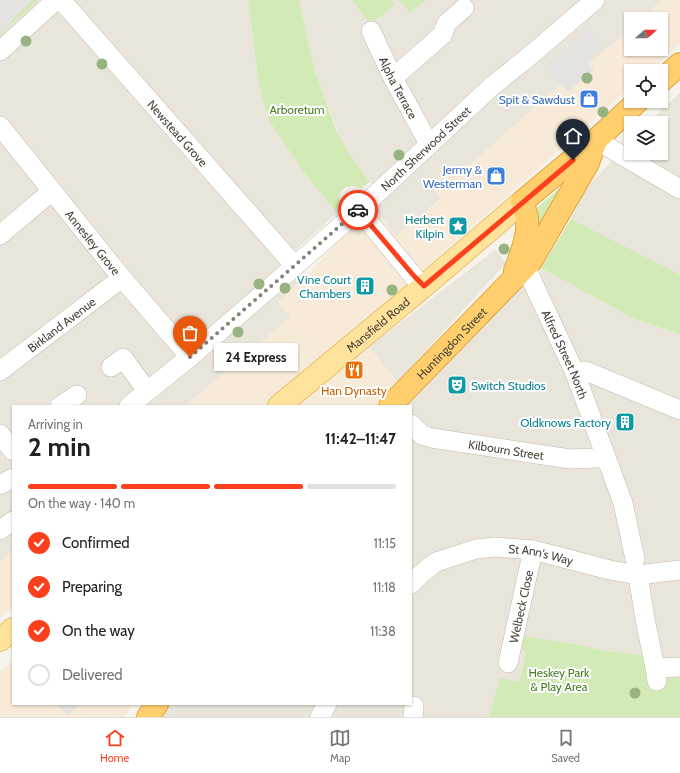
<!DOCTYPE html>
<html lang="en">
<head>
<meta charset="utf-8">
<style>
	body { margin:0; font-family:Cabin,sans-serif; background:#f2f2f2; color:#222; height:100vh; display:flex; flex-direction:column; font-size:15px; white-space:nowrap }
	* { box-sizing:border-box; margin:0 }
	p { font-size:13px; color:#767676 }
	.icon { flex:none; width:22px; height:22px; fill:none; stroke:currentColor; stroke-width:2; stroke-linecap:round; stroke-linejoin:round }
	.map { position:relative; flex:1; overflow:hidden }
	.drawer { position:absolute; left:12px; top:405px; width:400px; height:300px; display:flex; flex-direction:column; background:#fff; border-radius:0px; box-shadow:0 1px 3px #0004 }
	.drawer>* { flex:none }
	.needle { width:26px; rotate:69deg }
	.controls { position:absolute; left:624px; top:12px; display:grid; gap:8px }
	.controls a { display:grid; place-items:center; width:44px; height:44px; border-radius:0px; background:#fff; box-shadow:0 1px 3px #0004; font-size:20px }
	.pin { position:absolute; display:grid; place-items:center; width:34px; height:34px; color:#fff; margin:-41px -17px; border-radius:50% 50% 50% 0; rotate:-45deg; box-shadow:0 0 4px #0007 }
	.pin .icon { rotate:45deg }
	.courier { position:absolute; display:grid; place-items:center; width:40px; height:40px; margin:-20px; border:3px solid #fc3f1d; border-radius:50%; background:#fff; color:#222; box-shadow:0 1px 5px #0007 }
	.bubble { position:absolute; height:28px; border-radius:0px; background:#fff; box-shadow:0 1px 3px #0004; font-size:13px; font-weight:700; line-height:28px; text-align:center }
	.overview em { font-style:normal; font-weight:700 }
	.overview div { display:flex; flex-direction:column-reverse }
	.overview { display:flex; align-items:center; justify-content:space-between; height:68px; padding:0 16px }
	h1 { font-size:26px; font-weight:700; line-height:30px }
	.bar { display:grid; grid-template-columns:repeat(4,1fr); gap:6px 4px; align-content:center; height:48px; padding:0 16px }
	.bar i { height:5px; border-radius:3px; background:#e0e0e0 }
	.bar .current { background:#fc3f1d }
	.bar p { grid-column:span 4 }
	ol { padding:0 16px; list-style:none }
	li { display:flex; align-items:center; gap:12px; height:44px }
	li p { margin-inline-start:auto }
	li .icon { padding:4px; border-radius:50%; background:#fc3f1d; color:#fff; stroke-width:4 }
	li:last-child { color:#767676 }
	li i { width:22px; height:22px; border:2px solid #e0e0e0; border-radius:50% }
	.dock { display:flex; justify-content:space-around; align-items:center; height:56px; border-top:1px solid #e0e0e0; background:#fff; font-size:11px; color:#767676 }
	.dock a { display:grid; justify-items:center; gap:2px }
	.dock .current { color:#fc3f1d }
	.map>svg:first-child { display:block }
	.residential { fill:#eae5da }
	.commercial { fill:#f7ead8 }
	.green { fill:#d2eab5 }
	.parking { fill:#e5e3e0 }
	.lines { fill:none; stroke-linecap:round; stroke-linejoin:round }
	.minor-casing { stroke:#c2bbae; stroke-width:20 }
	.major-casing { stroke:#e6c16a; stroke-width:24 }
	.highway-casing { stroke:#e0a43c; stroke-width:24 }
	.minor { stroke:#fff; stroke-width:19 }
	.major { stroke:#ffe39c; stroke-width:22 }
	.highway { stroke:#ffcf6e; stroke-width:22 }
	.tree { fill:#97b381 }
	.done { stroke:#878178; stroke-width:4; stroke-dasharray:0 7.2 }
	.route { stroke:#fc3f1d; stroke-width:5 }
	.labels { text-anchor:middle; dominant-baseline:central; stroke-width:4; stroke-linejoin:round; paint-order:stroke }
	.street-label { font-size:12px; fill:#4b4439; stroke:#fff }
	.shop-label { font-size:12px; fill:#366cbe; stroke:#fff; text-anchor:end }
	.park-label { font-size:12px; fill:#4a7f2a; stroke:#fff }
	.culture-label { font-size:12px; fill:#0d838f; stroke:#fff; text-anchor:end }
	.food-label { font-size:12px; fill:#c56008; stroke:#fff }
</style>
</head>
<body>
<div class="map">
<svg width="680" height="717" viewBox="0 0 680 717">
	<rect width="100%" height="100%" fill="#f6f3ec"/>
	<g class="residential">
		<polygon points="39,0 248,0 259,87 268,119 305,174 337,213 288,257 305,278 278,302 291,317 185,406 13,406 13,551 0,562 0,34"/>
		<polygon points="299,0 662,0 641,19 631,19 631,28 590,63 553,91 454,179 447,172 431,187 441,198 397,236 374,209 384,200 370,182 361,188 353,186 347,187 340,138 314,68"/>
		<polygon points="680,93 680,274 571,219 585,190 631,140 631,153 661,153 661,123 647,123"/>
		<polygon points="495,250 506,263 397,382 369,347"/>
		<polygon points="541,268 635,319 680,334 680,717 155,717 164,704 411,704 411,406 404,406 522,287 541,274 540,269"/>
	</g>
	<g class="commercial">
		<polygon points="662,0 680,0 680,44 649,71 631,71 631,87 355,330 397,382 373,406 279,406 273,400 265,406 185,406 291,317 278,302 305,278 339,240 374,209 397,236 441,199 431,187 447,172 454,179 553,91 590,63 631,28 631,49 661,49 661,19 641,19"/>
		<polygon points="13,551 13,607 0,617 0,562"/>
		<polygon points="13,660 13,704 133,704 124,717 0,717 0,671"/>
	</g>
	<g class="green">
		<polygon points="0,0 39,0 0,34"/>
		<path d="M 248,0 L 299,0 L 314,68 L 337,132 L 347,150 L 369,182 L 361,188 C 352,183 341,186 339,197 L 342,207 L 337,213 L 305,174 L 268,119 L 259,87 Z"/>
		<polygon points="352,0 390,0 395,5 371,24"/>
		<polygon points="399,0 426,0 410,13"/>
		<polygon points="564,184 532,242 536,209"/>
		<polygon points="571,219 680,274 680,334 635,319 541,268"/>
		<polygon points="522,636 575,644 600,650 647,656 666,673 680,672 680,717 489,717 500,678 519,682 526,653 520,646"/>
	</g>
	<g class="parking">
		<polygon points="0,0 32,0 0,33"/>
		<polygon points="589,29 605,48 588,63 594,70 568,92 545,65"/>
		<polygon points="57,704 81,704 67,716"/>
	</g>
	<g class="lines">
		<g class="minor-casing">
			<g id="minor">
				<path id="s1" d="M 61,0 L 295,266"/>
				<path id="s2" d="M 371,31 L 393,78 L 429,144"/>
				<polyline points="0,51 56,0"/>
				<polyline points="393,78 442,35 447,23 464,8"/>
				<path id="s3" d="M 0,126 L 122,278 L 190,357"/>
				<polyline points="596,140 680,189"/>
				<polyline points="359,210 414,277 424,286"/>
				<polyline points="0,235 52,191"/>
				<path id="s4" d="M 525,266 L 575,373 L 623,503 L 635,559"/>
				<polyline points="111,367 123,358 147,391"/>
				<path id="s5" d="M 0,371 L 122,278"/>
				<polyline points="575,373 584,371 588,372 680,410"/>
				<polyline points="60,406 77,395"/>
				<path id="s6" d="M 129,406 L 190,357 L 273,285 L 359,210 L 491,87 L 532,54 L 595,0"/>
				<path id="s7" d="M 411,424 L 422,435 L 432,438 L 570,459 L 599,458 L 605,455"/>
				<polyline points="0,434 13,451"/>
				<polyline points="0,485 13,478"/>
				<polyline points="0,530 13,521"/>
				<polyline points="638,575 645,619 655,668 657,681"/>
				<path id="s8" d="M 411,584 L 421,574 L 436,562 L 476,549 L 495,547 L 533,550 L 610,570 L 638,575 L 680,570"/>
				<path id="s9" d="M 508,663 L 533,550"/>
				<polyline points="655,668 680,667"/>
				<polyline points="320,717 327,704"/>
				<polyline points="413,717 414,706"/>
			</g>
		</g>
		<g class="major-casing">
			<g id="major">
				<path id="s10" d="M 279,406 L 424,286 L 522,202"/>
				<polyline points="0,640 13,629"/>
			</g>
		</g>
		<g class="highway-casing">
			<g id="highway">
				<polyline points="661,81 680,64"/>
				<path d="M 515,271 C 521,254 529,236 527,218 C 526,213 524,207 522,202 L 596,140 L 638,101"/>
				<path id="s11" d="M 390,406 L 531,261 L 588,163 L 596,140"/>
				<polyline points="148,717 157,704"/>
			</g>
		</g>
		<use href="#minor" class="minor"/>
		<use href="#major" class="major"/>
		<use href="#highway" class="highway"/>
	</g>
	<g class="tree">
		<circle cx="26" cy="41" r="5.5"/>
		<circle cx="102" cy="64" r="5.5"/>
		<circle cx="587" cy="78" r="5.5"/>
		<circle cx="603" cy="112" r="5.5"/>
		<circle cx="399" cy="155" r="5.5"/>
		<circle cx="504" cy="249" r="5.5"/>
		<circle cx="259" cy="284" r="5.5"/>
		<circle cx="285" cy="288" r="5.5"/>
		<circle cx="392" cy="290" r="5.5"/>
		<circle cx="238" cy="332" r="5.5"/>
		<circle cx="635" cy="693" r="5.5"/>
	</g>
	<g class="lines">
		<polyline class="done" points="190,357 358,210"/>
		<polyline class="route" points="358,210 414,276 424,286 573,160"/>
	</g>
	<defs>
		<g id="shop-square" transform="scale(1)"><rect x="-9" y="-9" width="18" height="18" rx="4" fill="#3f7fe0" stroke="#fff"/><path d="M-5-2.5h2.3a2.7 3.5 0 0 1 5.4 0H5L5.5 6h-11ZM-1.5-2.5h3a1.5 2.3 0 0 0-3 0Z" fill="#fff"/></g>
		<g id="sight-square" transform="scale(1)"><rect x="-9" y="-9" width="18" height="18" rx="4" fill="#0f9aa8" stroke="#fff"/><path d="M0-6L1.8-2.2L6-1.7L2.9 1.2L3.7 5.4L0 3.3L-3.7 5.4L-2.9 1.2L-6-1.7L-1.8-2.2Z" fill="#fff"/></g>
		<g id="building-square" transform="scale(1)"><rect x="-9" y="-9" width="18" height="18" rx="4" fill="#0f9aa8" stroke="#fff"/><path d="M-4-6H4V6H1V3H-1V6H-4ZM-2.5-4.3h1.7v1.8h-1.7ZM.8-4.3h1.7v1.8H.8ZM-2.5-1h1.7V.8h-1.7ZM.8-1h1.7V.8H.8Z" fill="#fff"/></g>
		<g id="restaurant-square" transform="scale(1)"><rect x="-9" y="-9" width="18" height="18" rx="4" fill="#e8710a" stroke="#fff"/><path d="M-5-6h1v4h1v-4h1v4h1v-4h1v5L-1.5 .5V6h-2V.5L-5-1ZM5-6V6H3V1.5H1.5Q1.5-4 5-6Z" fill="#fff"/></g>
		<g id="theatre-square" transform="scale(1)"><rect x="-9" y="-9" width="18" height="18" rx="4" fill="#0f9aa8" stroke="#fff"/><path d="M-5-5.5Q0-4 5-5.5V0Q5 5 0 6Q-5 5-5 0ZM-3.3-2.5H-1v1.5H-3.3ZM1-2.5H3.3v1.5H1ZM-2.8 1Q0 5.5 2.8 1Z" fill="#fff"/></g>
	</defs>
	<g fill-rule="evenodd">
		<use href="#shop-square" x="589" y="99"/>
		<use href="#shop-square" x="496" y="176"/>
		<use href="#sight-square" x="458" y="226"/>
		<use href="#building-square" x="365" y="286"/>
		<use href="#restaurant-square" x="354" y="370"/>
		<use href="#theatre-square" x="457" y="385"/>
		<use href="#building-square" x="625" y="422"/>
	</g>
	<g class="labels">
		<g class="street-label">
			<text stroke="none"><textPath href="#s2" startOffset="63">Alpha Terrace</textPath></text>
			<text stroke="none"><textPath href="#s1" startOffset="177">Newstead Grove</textPath></text>
			<text stroke="none"><textPath href="#s6" startOffset="393">North Sherwood Street</textPath></text>
			<text stroke="none"><textPath href="#s3" startOffset="149">Annesley Grove</textPath></text>
			<text stroke="none"><textPath href="#s5" startOffset="77">Birkland Avenue</textPath></text>
			<text stroke="none"><textPath href="#s10" startOffset="128">Mansfield Road</textPath></text>
			<text stroke="none"><textPath href="#s11" startOffset="88">Huntingdon Street</textPath></text>
			<text stroke="none"><textPath href="#s4" startOffset="97">Alfred Street North</textPath></text>
			<text stroke="none"><textPath href="#s7" startOffset="101">Kilbourn Street</textPath></text>
			<text stroke="none"><textPath href="#s8" startOffset="141">St Ann's Way</textPath></text>
			<text stroke="none"><textPath href="#s9" startOffset="58">Welbeck Close</textPath></text>
		</g>
		<g class="shop-label">
			<text x="575" y="99">Spit &amp; Sawdust</text>
			<text x="482" y="169">Jermy &amp;<tspan x="482" dy="14">Westerman</tspan></text>
		</g>
		<g class="park-label">
			<text x="297" y="109">Arboretum</text>
			<text x="559" y="672">Heskey Park<tspan x="559" dy="14">&amp; Play Area</tspan></text>
		</g>
		<g class="culture-label">
			<text x="444" y="219">Herbert<tspan x="444" dy="14">Kilpin</tspan></text>
			<text x="351" y="279">Vine Court<tspan x="351" dy="14">Chambers</tspan></text>
			<text x="471" y="385" text-anchor="start">Switch Studios</text>
			<text x="611" y="422">Oldknows Factory</text>
		</g>
		<g class="food-label">
			<text x="354" y="390">Han Dynasty</text>
		</g>
	</g>
</svg>
<div class="controls">
<a><svg class="needle" viewBox="-14 -14 28 28"><path d="M0-13l5 13h-10z" fill="#e53935"/><path d="M0 13l5-13h-10z" fill="#767676"/></svg></a>
<a><svg class="icon" aria-label="locate" viewBox="0 0 24 24"><circle cx="12" cy="12" r="6"/><path d="M12 2v4M12 18v4M2 12h4M18 12h4"/></svg></a>
<a><svg class="icon" aria-label="layers" viewBox="0 0 24 24"><path d="M12 4l9 5-9 5-9-5zM3 14l9 5 9-5"/></svg></a>
</div>
<div class="pin" style="left:190px;top:357px;background:#ea580c"><svg class="icon" aria-label="bag" viewBox="0 0 24 24"><path d="M5 8h14l-1 12H6zM9 8a3 3 0 0 1 6 0"/></svg></div>
<div class="pin" style="left:573px;top:160px;background:#1f2937"><svg class="icon" aria-label="home" viewBox="0 0 24 24"><path d="M3 11l9-7 9 7M6 9v11h12V9"/></svg></div>
<div class="courier" style="left:358px;top:210px"><svg class="icon" aria-label="car" viewBox="0 0 24 24"><path d="M5 17H2v-5l4-1 3-4h7l3 4 3 1v5h-3M9 17h6M6 11h13"/><circle cx="7" cy="17" r="2"/><circle cx="17" cy="17" r="2"/></svg></div>
<div class="bubble" style="left:214px;top:343px;width:84px">24 Express</div>
<section class="drawer">
<div class="overview"><div><h1>2 min</h1><p>Arriving in</p></div><em>11:42–11:47</em></div>
<div class="bar"><i class="current"></i><i class="current"></i><i class="current"></i><i></i><p>On the way · 140 m</p></div>
<ol>
<li><svg class="icon" aria-label="check" viewBox="0 0 24 24"><path d="M5 12l5 5 9-10"/></svg>Confirmed<p>11:15</p></li>
<li><svg class="icon" aria-label="check" viewBox="0 0 24 24"><path d="M5 12l5 5 9-10"/></svg>Preparing<p>11:18</p></li>
<li><svg class="icon" aria-label="check" viewBox="0 0 24 24"><path d="M5 12l5 5 9-10"/></svg>On the way<p>11:38</p></li>
<li><i></i>Delivered</li>
</ol>
</section>
</div>
<nav class="dock">
<a class="current"><svg class="icon" aria-label="home" viewBox="0 0 24 24"><path d="M3 11l9-7 9 7M6 9v11h12V9"/></svg>Home</a>
<a><svg class="icon" aria-label="map" viewBox="0 0 24 24"><path d="M3 6l6-2 6 2 6-2v14l-6 2-6-2-6 2zM9 4v14M15 6v14"/></svg>Map</a>
<a><svg class="icon" aria-label="saved" viewBox="0 0 24 24"><path d="M7 4h10v16l-5-4-5 4z"/></svg>Saved</a>
</nav>
</body>
</html>
